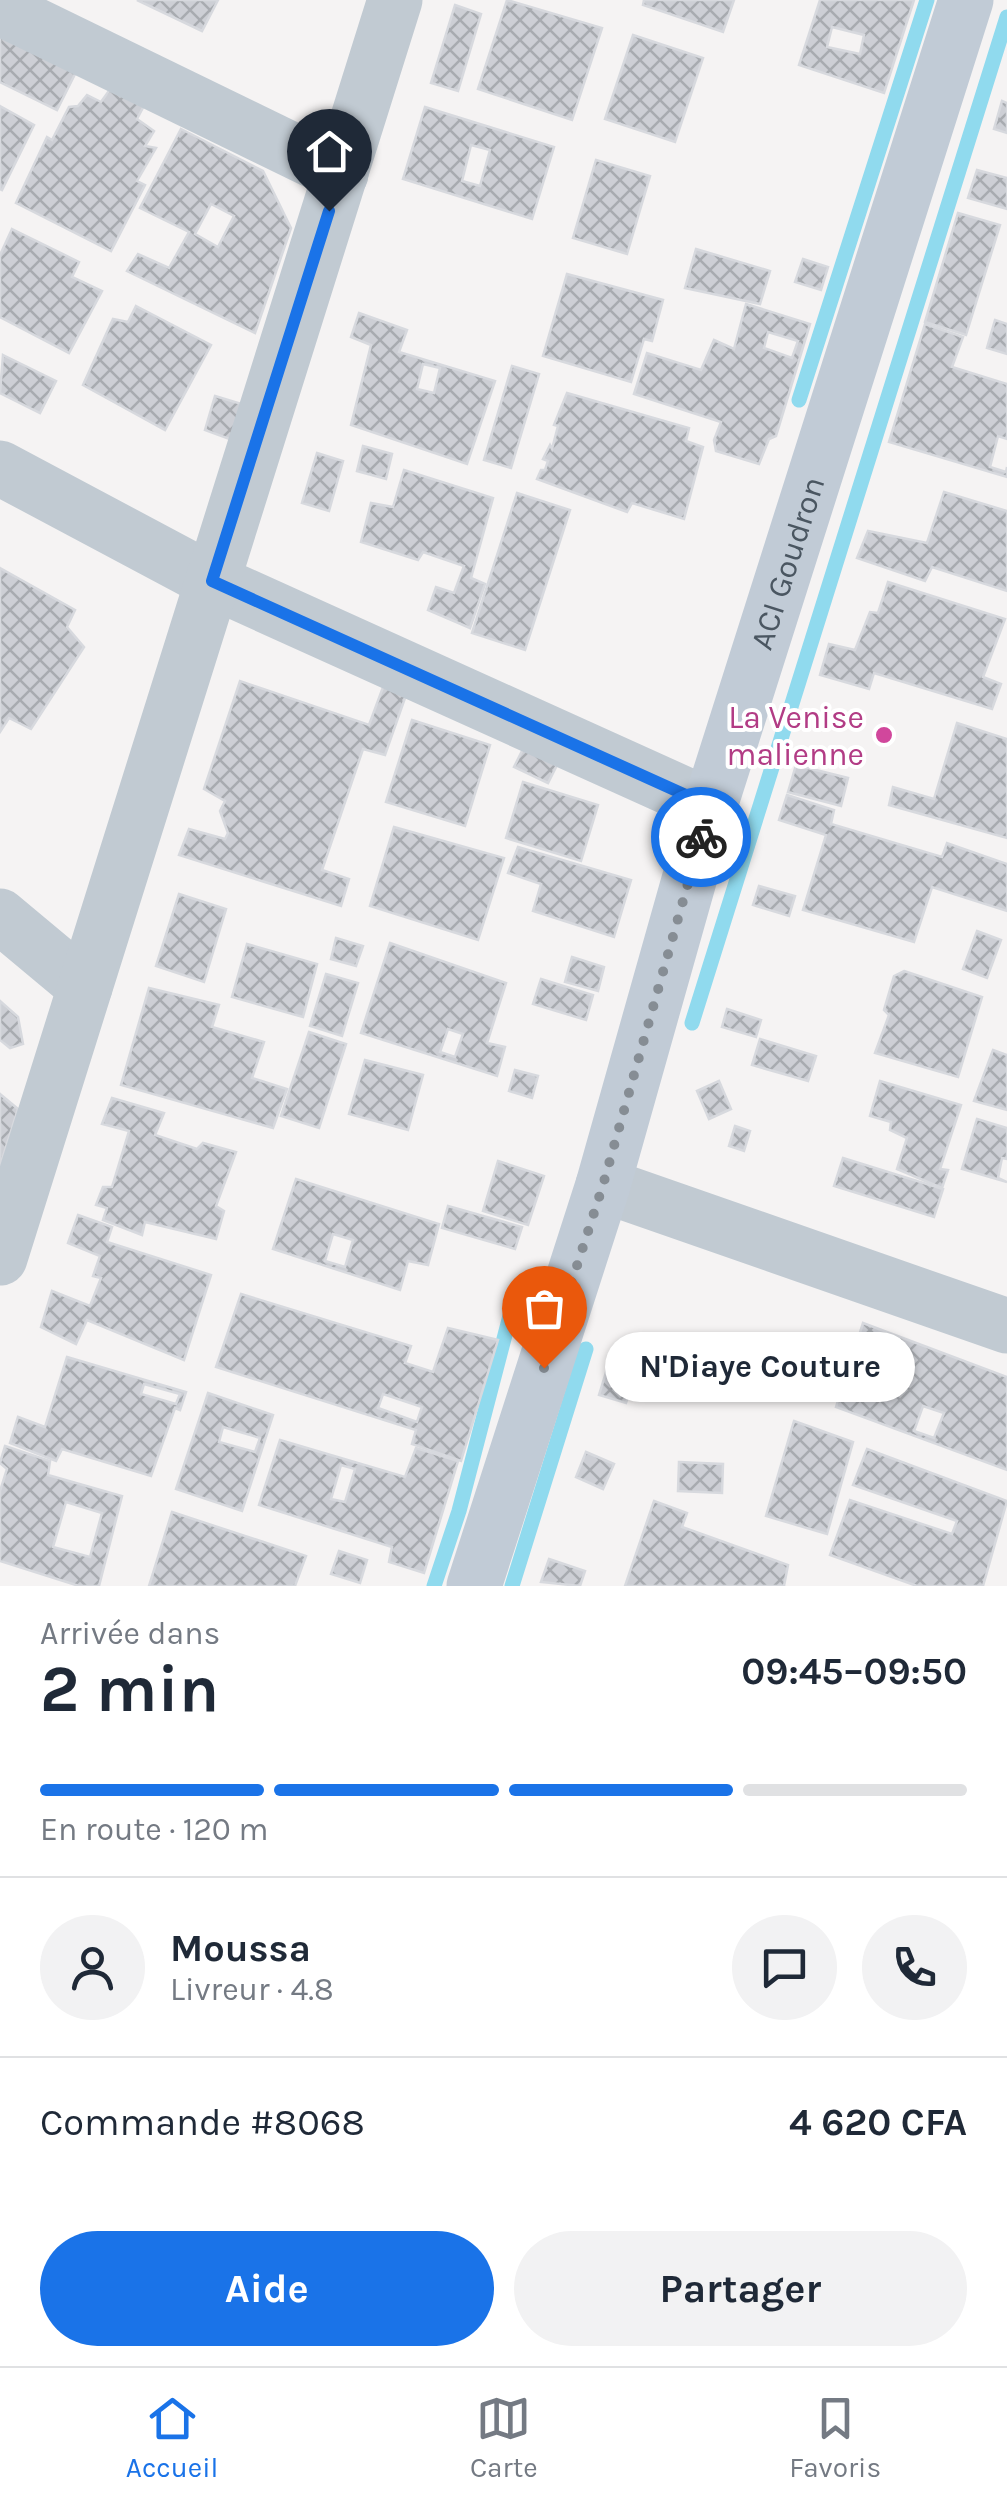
<!DOCTYPE html>
<html lang="fr">
<head>
<meta charset="utf-8">
<style>
	body { margin:0; font-family:Karla,sans-serif; background:#f2f2f3; color:#1f2937; height:100vh; display:flex; flex-direction:column; font-size:38px; white-space:nowrap }
	* { box-sizing:border-box; margin:0 }
	p { font-size:32px; color:#747a83 }
	.icon { flex:none; width:55px; height:55px; fill:none; stroke:currentColor; stroke-width:2; stroke-linecap:round; stroke-linejoin:round }
	.map { position:relative; height:1586px; overflow:hidden }
	.drawer { display:flex; flex-direction:column; background:#fff; flex:1 }
	.drawer>* { flex:none }
	.pin { position:absolute; display:grid; place-items:center; width:85px; height:85px; color:#fff; margin:-102px -42px; border-radius:50% 50% 50% 0; rotate:-45deg; box-shadow:0 0 10px #0007 }
	.pin .icon { rotate:45deg }
	.courier { position:absolute; display:grid; place-items:center; width:100px; height:100px; margin:-50px; border:8px solid #1a73e8; border-radius:50%; background:#fff; color:#222; box-shadow:0 2px 12px #0007 }
	.bubble { position:absolute; height:70px; border-radius:35px; background:#fff; box-shadow:0 2px 8px #0004; font-size:32px; font-weight:700; line-height:70px; text-align:center }
	.overview em { font-style:normal; font-weight:700 }
	.overview div { display:flex; flex-direction:column-reverse }
	.overview { display:flex; align-items:center; justify-content:space-between; height:170px; padding:0 40px }
	h1 { font-size:65px; font-weight:700; line-height:75px }
	.bar { display:grid; grid-template-columns:repeat(4,1fr); gap:15px 10px; align-content:center; height:120px; padding:0 40px }
	.bar i { height:12px; border-radius:8px; background:#e0e1e3 }
	.bar .active { background:#1a73e8 }
	.bar p { grid-column:span 4 }
	.line { display:flex; align-items:center; gap:25px; padding:0 40px; border-top:2px solid #e0e1e3 }
	.line div { flex:1 }
	.round { display:grid; place-items:center; flex:none; width:105px; height:105px; border-radius:52px; background:#f2f2f3 }
	.button { display:flex; gap:20px; margin-top:auto; padding:20px 40px }
	.button a { flex:1; height:115px; border-radius:60px; background:#1a73e8; color:#fff; font-size:40px; font-weight:700; line-height:115px; text-align:center }
	.button a+a { background:#f2f2f3; color:#1f2937 }
	.menu { display:flex; justify-content:space-around; align-items:center; height:140px; border-top:2px solid #e0e1e3; background:#fff; font-size:28px; color:#747a83 }
	.menu a { display:grid; justify-items:center; gap:5px }
	.menu .active { color:#1a73e8 }
	.map>svg:first-child { display:block }
	.lines { fill:none; stroke-linecap:round; stroke-linejoin:round }
	.stream { stroke:#90daee; stroke-width:15 }
	.building { fill:url(#building-cross-hatch); stroke:#d7d9de; stroke-width:2.5; fill-rule:evenodd }
	.street { stroke:#c1cad2; stroke-width:55 }
	.secondary { stroke:#c1cbd6; stroke-width:55 }
	.done { stroke:#868d94; stroke-width:10; stroke-dasharray:0 18 }
	.route { stroke:#1a73e8; stroke-width:12 }
	.hotel-dot { fill:#d1479c; stroke:#fff; stroke-width:4 }
	.labels { text-anchor:middle; dominant-baseline:central; stroke-width:8; stroke-linejoin:round; paint-order:stroke }
	.street-label { font-size:32px; fill:#4a5661; stroke:#fff }
	.hotel-label { font-size:32px; fill:#b23c85; stroke:#fff; text-anchor:end }
</style>
</head>
<body>
<div class="map">
<svg width="1007" height="1586" viewBox="0 0 1007 1586">
	<defs>
		<pattern id="building-cross-hatch" width="8" height="8" patternUnits="userSpaceOnUse" patternTransform="scale(2.5)"><rect width="8" height="8" fill="#cdcfd5"/><path d="M0 0l8 8M0 8l8-8" fill="none" stroke="#a8abb0"/></pattern>
	</defs>
	<rect width="100%" height="100%" fill="#f5f3f3"/>
	<g class="lines">
		<g class="stream">
			<polyline points="799,400 927,0"/>
			<polyline points="692,1023 1007,17"/>
			<polyline points="434,1586 459,1511 511,1312"/>
			<polyline points="512,1586 586,1349"/>
		</g>
	</g>
	<g class="building">
		<polygon points="137,0 218,0 202,31"/>
		<polygon points="507,0 602,28 572,120 478,89"/>
		<polygon points="644,0 734,0 723,32 643,5"/>
		<path d="M 820,0 L 914,0 L 884,93 L 799,65 ZM 832,27 L 864,35 L 860,54 L 827,47 Z"/>
		<polygon points="455,5 481,14 458,91 431,83"/>
		<polygon points="0,30 78,68 57,110 0,82"/>
		<polygon points="633,35 703,58 675,142 605,119"/>
		<polygon points="116,81 149,96 137,119 154,131 145,146 156,148 137,181 145,185 111,251 16,203 47,137 52,140 69,107 78,106 87,95 101,102"/>
		<polygon points="1002,101 1007,103 1007,133 994,129"/>
		<polygon points="0,106 34,125 2,190 0,189"/>
		<path d="M 425,107 L 554,147 L 532,219 L 403,179 ZM 471,145 L 490,150 L 480,186 L 462,181 Z"/>
		<path d="M 181,129 L 263,171 L 291,228 L 255,333 L 127,271 L 138,254 L 169,268 L 189,232 L 140,208 ZM 211,204 L 234,216 L 218,247 L 195,234 Z"/>
		<polygon points="596,160 650,176 627,254 573,238"/>
		<polygon points="977,170 1007,178 1007,209 968,198"/>
		<polygon points="958,213 1000,225 966,335 925,322"/>
		<polygon points="12,229 79,262 72,277 102,291 69,353 0,317 0,255"/>
		<polygon points="696,249 770,271 760,304 685,288"/>
		<polygon points="803,259 828,267 821,290 795,282"/>
		<polygon points="567,274 663,300 652,341 644,339 631,382 543,356"/>
		<path d="M 746,304 L 810,324 L 776,436 L 769,439 L 759,464 L 716,451 L 714,440 L 721,422 L 634,394 L 647,353 L 701,370 L 714,340 L 734,349 ZM 768,332 L 798,341 L 792,358 L 764,348 Z"/>
		<polygon points="136,306 211,345 165,430 83,385 113,319 128,322"/>
		<path d="M 359,313 L 407,330 L 399,352 L 495,381 L 467,464 L 351,425 L 371,345 L 351,337 ZM 423,364 L 440,368 L 434,393 L 417,389 Z"/>
		<polygon points="995,320 1007,324 1007,354 987,348"/>
		<polygon points="925,324 963,337 952,367 1007,384 1007,439 998,436 990,467 1006,472 1007,467 1007,477 889,442"/>
		<polygon points="3,355 56,381 40,413 0,393"/>
		<polygon points="512,366 539,374 511,468 484,460"/>
		<polygon points="567,393 689,428 686,441 703,447 684,519 632,503 627,512 537,479 541,470 545,470 548,461 543,459 550,445 552,449 558,426 554,425"/>
		<polygon points="215,396 245,405 232,440 205,430"/>
		<polygon points="363,446 392,454 386,479 357,471"/>
		<polygon points="317,453 343,461 329,511 302,503"/>
		<polygon points="404,470 493,498 471,578 485,584 470,628 428,610 436,587 454,593 464,566 423,552 418,560 361,542 371,503 393,507"/>
		<polygon points="944,492 1007,511 1007,591 932,567 925,581 857,558 868,531 927,543"/>
		<polygon points="517,493 570,510 525,650 472,633"/>
		<polygon points="0,568 75,610 67,627 84,647 31,729 9,718 0,732"/>
		<polygon points="888,582 1005,619 983,677 1001,684 992,709 874,673 869,689 820,675 829,644 855,650 870,612 878,613"/>
		<polygon points="389,671 411,681 385,755 363,749 322,870 349,879 341,906 179,855 189,829 225,839 228,833 220,811 225,801 204,789 240,681 369,725"/>
		<polygon points="412,720 490,745 465,826 386,802"/>
		<polygon points="957,723 1007,739 1007,838 889,805 893,787 934,799"/>
		<polygon points="523,749 557,765 548,783 514,767"/>
		<polygon points="796,765 848,778 841,806 788,792"/>
		<polygon points="523,782 598,805 581,861 506,838"/>
		<polygon points="787,795 834,810 831,824 942,857 947,843 1007,864 1007,911 932,887 914,942 803,910 826,835 779,820"/>
		<polygon points="394,827 504,858 478,940 370,906"/>
		<polygon points="518,847 631,880 614,937 533,911 541,884 508,873"/>
		<polygon points="759,886 795,896 789,916 753,905"/>
		<polygon points="179,894 226,909 204,982 156,966"/>
		<polygon points="977,931 1001,940 987,978 963,969"/>
		<polygon points="336,938 363,946 356,966 331,959"/>
		<path d="M 390,943 L 506,983 L 487,1043 L 505,1047 L 497,1076 L 361,1033 ZM 448,1029 L 463,1034 L 455,1057 L 440,1052 Z"/>
		<polygon points="247,944 317,964 303,1017 232,997"/>
		<polygon points="572,957 604,967 598,991 565,982"/>
		<polygon points="904,971 982,997 958,1077 875,1053 889,1015 884,1010 894,976"/>
		<polygon points="326,974 358,983 342,1036 310,1026"/>
		<polygon points="541,979 593,995 586,1020 533,1004"/>
		<polygon points="149,988 219,1005 212,1027 264,1042 252,1078 287,1089 273,1128 121,1085"/>
		<polygon points="0,1001 18,1017 23,1044 10,1048 0,1040"/>
		<polygon points="727,1009 761,1020 756,1037 722,1027"/>
		<polygon points="309,1032 346,1044 319,1128 281,1116"/>
		<polygon points="760,1039 816,1056 808,1081 752,1065"/>
		<polygon points="993,1050 1007,1055 1007,1110 974,1101"/>
		<polygon points="365,1060 423,1075 408,1130 349,1114"/>
		<polygon points="515,1070 538,1076 532,1098 509,1091"/>
		<polygon points="719,1081 731,1109 709,1119 697,1091"/>
		<polygon points="880,1081 961,1105 940,1169 948,1170 942,1188 897,1169 907,1138 890,1130 891,1122 870,1116"/>
		<polygon points="0,1094 18,1109 0,1166"/>
		<polygon points="112,1098 164,1113 155,1135 197,1149 203,1143 236,1152 216,1206 224,1211 216,1239 145,1222 142,1235 103,1220 107,1208 96,1205 103,1187 112,1187 129,1131 102,1124"/>
		<polygon points="977,1119 1007,1128 1007,1159 1002,1158 998,1178 1007,1182 962,1169"/>
		<polygon points="735,1126 750,1131 744,1151 729,1146"/>
		<polygon points="843,1158 943,1189 934,1217 834,1186"/>
		<polygon points="498,1161 544,1176 528,1225 483,1211"/>
		<path d="M 296,1179 L 439,1224 L 428,1265 L 408,1261 L 400,1290 L 273,1249 ZM 333,1234 L 353,1240 L 345,1267 L 325,1261 Z"/>
		<polygon points="448,1206 522,1227 515,1249 442,1228"/>
		<polygon points="78,1215 112,1227 107,1242 211,1275 184,1360 87,1320 76,1344 41,1327 52,1291 90,1306 101,1278 93,1276 100,1256 68,1243"/>
		<path d="M 241,1294 L 411,1346 L 405,1363 L 433,1372 L 448,1328 L 498,1340 L 461,1461 L 412,1444 L 416,1430 L 216,1367 ZM 383,1394 L 422,1407 L 417,1422 L 378,1408 Z"/>
		<path d="M 863,1323 L 1007,1377 L 1007,1470 L 836,1407 ZM 923,1406 L 944,1413 L 934,1438 L 914,1431 Z"/>
		<polygon points="682,1346 718,1356 712,1383 674,1374"/>
		<path d="M 67,1357 L 186,1392 L 180,1410 L 175,1408 L 151,1476 L 62,1449 L 56,1461 L 10,1443 L 18,1417 L 45,1427 ZM 144,1384 L 180,1394 L 176,1404 L 141,1394 Z"/>
		<polygon points="607,1369 634,1378 626,1403 599,1395"/>
		<path d="M 208,1393 L 273,1415 L 242,1511 L 176,1489 ZM 223,1427 L 260,1438 L 255,1452 L 219,1442 Z"/>
		<polygon points="794,1421 853,1442 827,1534 766,1516"/>
		<path d="M 280,1440 L 405,1477 L 416,1448 L 458,1461 L 424,1573 L 389,1562 L 392,1547 L 259,1505 ZM 341,1465 L 355,1469 L 345,1502 L 331,1499 Z"/>
		<path d="M 5,1446 L 50,1461 L 48,1475 L 122,1496 L 99,1586 L 79,1586 L 0,1561 L 0,1491 L 7,1469 L 0,1463 ZM 66,1502 L 102,1513 L 90,1557 L 53,1547 Z"/>
		<polygon points="867,1449 1007,1501 983,1586 917,1586 830,1555 850,1500 952,1534 957,1521 853,1485"/>
		<polygon points="586,1452 614,1464 603,1489 576,1477"/>
		<polygon points="679,1462 723,1464 722,1493 678,1491"/>
		<polygon points="654,1501 687,1513 682,1527 788,1565 784,1586 625,1586"/>
		<polygon points="172,1512 306,1556 295,1586 149,1586"/>
		<polygon points="339,1551 367,1560 360,1583 331,1574"/>
		<polygon points="549,1559 585,1571 580,1586 541,1582"/>
	</g>
	<g class="lines">
		<g class="street">
			<polyline points="0,8 341,174"/>
			<polyline points="0,468 212,581 710,806"/>
			<polyline points="0,916 85,987"/>
			<polyline points="603,1185 1007,1326"/>
			<polyline points="0,1258 395,0"/>
		</g>
		<path class="secondary" id="s1" d="M 474,1586 L 603,1185 L 710,806 L 966,0"/>
	</g>
	<g class="lines">
		<polyline class="done" points="544,1368 603,1185 701,837"/>
		<polyline class="route" points="329,211 212,581 710,806 701,837"/>
	</g>
	<circle class="hotel-dot" cx="884" cy="735" r="10"/>
	<g class="labels">
		<g class="street-label">
			<text stroke="none"><textPath href="#s1" startOffset="1070">ACI Goudron</textPath></text>
		</g>
		<g class="hotel-label">
			<text x="864" y="717">La Venise<tspan x="864" dy="37">malienne</tspan></text>
		</g>
	</g>
</svg>
<div class="pin" style="left:544px;top:1368px;background:#ea580c"><svg class="icon" aria-label="bag" viewBox="0 0 24 24"><path d="M5 8h14l-1 12H6zM9 8a3 3 0 0 1 6 0"/></svg></div>
<div class="pin" style="left:329px;top:211px;background:#1f2937"><svg class="icon" aria-label="home" viewBox="0 0 24 24"><path d="M3 11l9-7 9 7M6 9v11h12V9"/></svg></div>
<div class="courier" style="left:701px;top:837px"><svg class="icon" aria-label="bike" viewBox="0 0 24 24"><circle cx="6" cy="16" r="4"/><circle cx="18" cy="16" r="4"/><path d="M6 16l4-8h5l3 8M10 8l3 8H6M13 5h3"/></svg></div>
<div class="bubble" style="left:605px;top:1332px;width:310px">N'Diaye Couture</div>
</div>
<section class="drawer">
<div class="overview"><div><h1>2 min</h1><p>Arrivée dans</p></div><em>09:45–09:50</em></div>
<div class="bar"><i class="active"></i><i class="active"></i><i class="active"></i><i></i><p>En route · 120 m</p></div>
<div class="line" style="height:180px"><a class="round"><svg class="icon" aria-label="person" viewBox="0 0 24 24"><circle cx="12" cy="8" r="4"/><path d="M4 21q1-7 8-7t8 7"/></svg></a><div><b>Moussa</b><p>Livreur · 4.8</p></div><a class="round"><svg class="icon" aria-label="chat" viewBox="0 0 24 24"><path d="M4 5h16v11H9l-5 4z"/></svg></a><a class="round"><svg class="icon" aria-label="phone" viewBox="0 0 24 24"><path d="M5 4h4l2 5-3 2q2 4 5 5l2-3 5 2v4C11 20 4 13 5 4z"/></svg></a></div>
<div class="line" style="height:130px"><div>Commande #8068</div><b>4 620 CFA</b></div>
<div class="button"><a>Aide</a><a>Partager</a></div>
</section>
<nav class="menu">
<a class="active"><svg class="icon" aria-label="home" viewBox="0 0 24 24"><path d="M3 11l9-7 9 7M6 9v11h12V9"/></svg>Accueil</a>
<a><svg class="icon" aria-label="map" viewBox="0 0 24 24"><path d="M3 6l6-2 6 2 6-2v14l-6 2-6-2-6 2zM9 4v14M15 6v14"/></svg>Carte</a>
<a><svg class="icon" aria-label="saved" viewBox="0 0 24 24"><path d="M7 4h10v16l-5-4-5 4z"/></svg>Favoris</a>
</nav>
</body>
</html>
